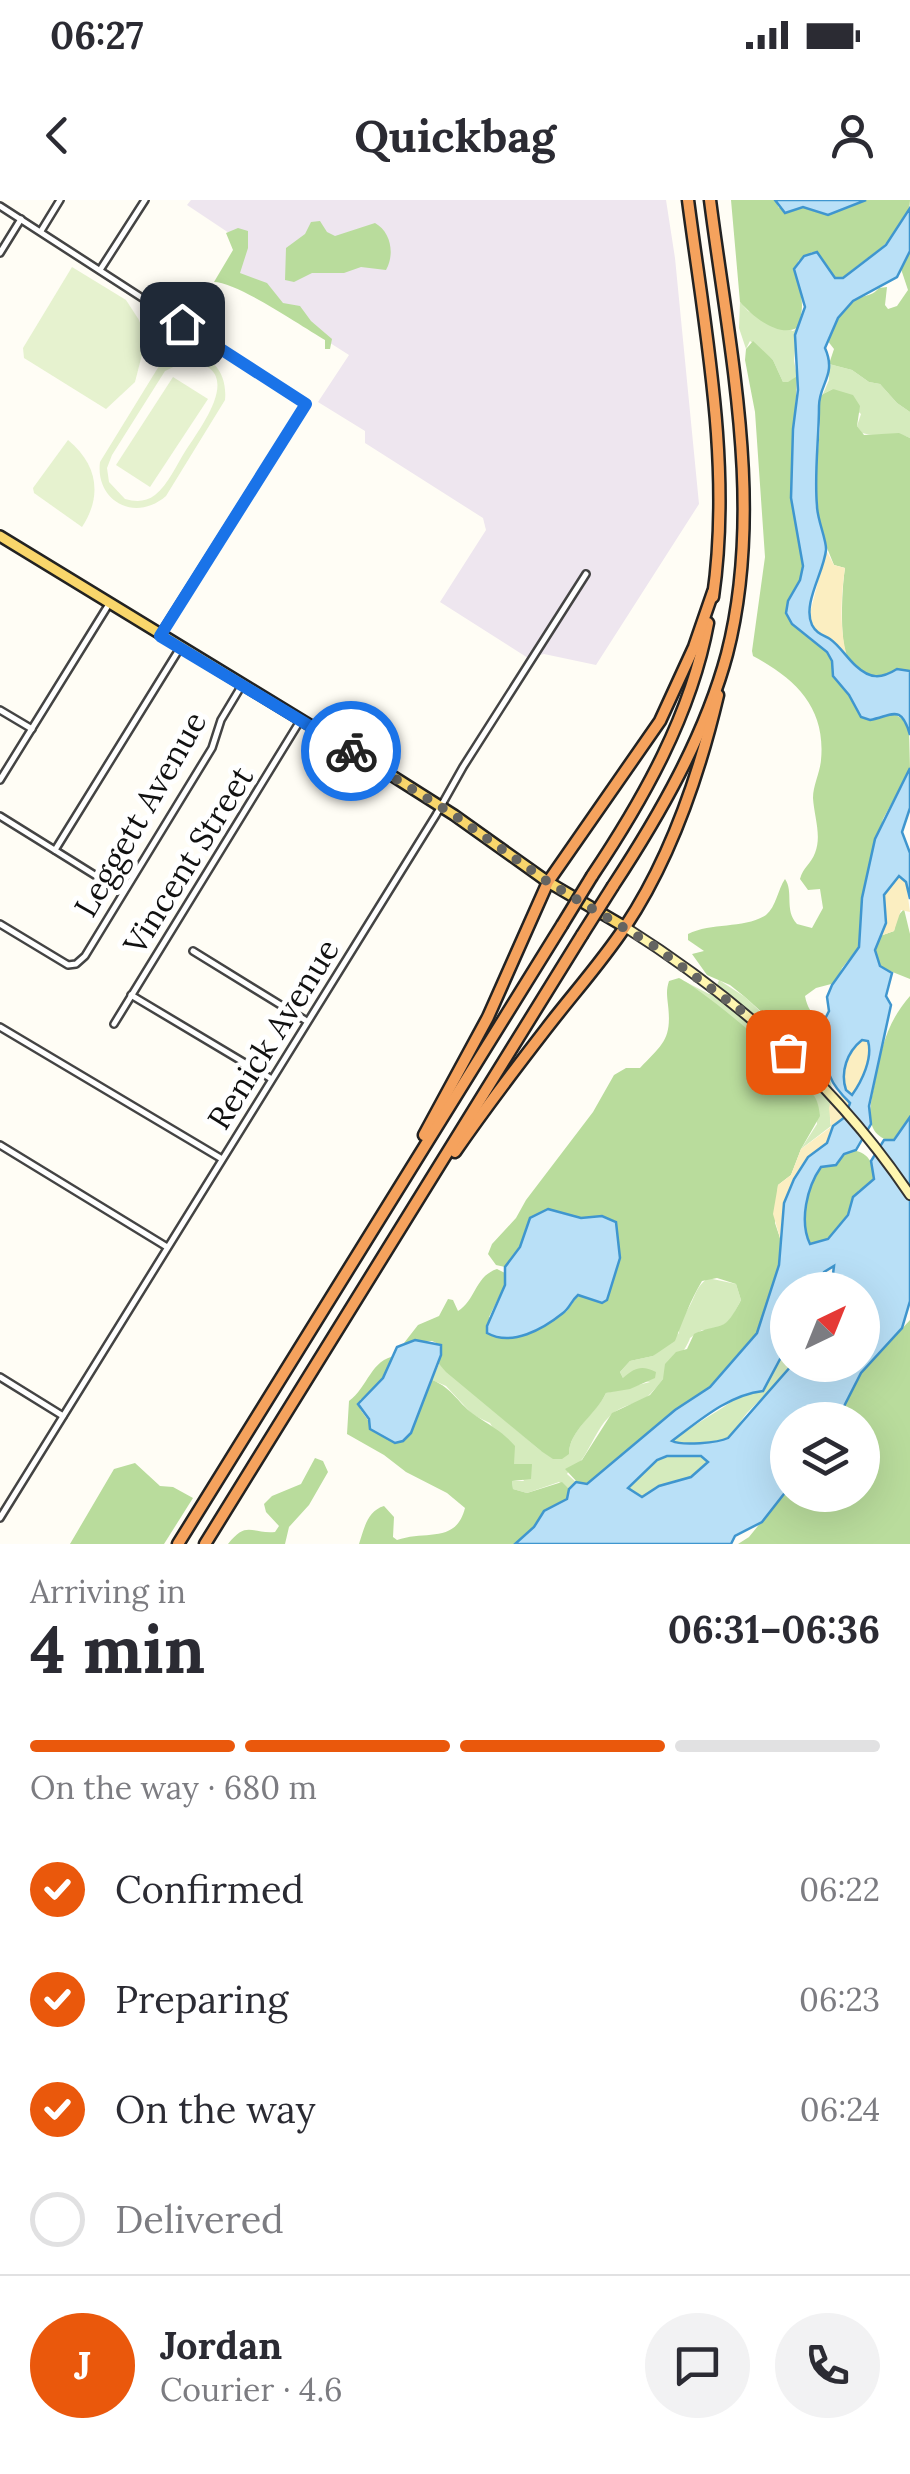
<!DOCTYPE html>
<html lang="en">
<head>
<meta charset="utf-8">
<style>
	body { margin:0; font-family:Lora,serif; background:#f2f2f3; color:#2b2b33; height:100vh; display:flex; flex-direction:column; font-size:38px; white-space:nowrap }
	* { box-sizing:border-box; margin:0 }
	p { font-size:32px; color:#7c7c81 }
	.icon { flex:none; width:55px; height:55px; fill:none; stroke:currentColor; stroke-width:2; stroke-linecap:round; stroke-linejoin:round }
	.map { position:relative; height:1344px; overflow:hidden }
	.sheet { display:flex; flex-direction:column; background:#fff; flex:1 }
	.sheet>* { flex:none }
	.needle { width:65px; rotate:43deg }
	.controls { position:absolute; left:770px; top:1072px; display:grid; gap:20px }
	.controls a { display:grid; place-items:center; width:110px; height:110px; border-radius:50%; background:#fff; box-shadow:0 10px 40px #0002; font-size:50px }
	.pin { position:absolute; display:grid; place-items:center; width:85px; height:85px; color:#fff; margin:-42px; border-radius:20px; box-shadow:0 5px 15px #0006 }
	.courier { position:absolute; display:grid; place-items:center; width:100px; height:100px; margin:-50px; border:8px solid #1a73e8; border-radius:50%; background:#fff; color:#222; box-shadow:0 2px 12px #0007 }
	.head em { font-style:normal; font-weight:700 }
	.head div { display:flex; flex-direction:column-reverse }
	.head { display:flex; align-items:center; justify-content:space-between; height:170px; padding:0 30px }
	h1 { font-size:65px; font-weight:700; line-height:75px }
	.bar { display:grid; grid-template-columns:repeat(4,1fr); gap:15px 10px; align-content:center; height:120px; padding:0 30px }
	.bar i { height:12px; border-radius:8px; background:#e1e1e2 }
	.bar .on { background:#ea580c }
	.bar p { grid-column:span 4 }
	.line { display:flex; align-items:center; gap:25px; padding:0 30px; border-top:2px solid #e1e1e2 }
	.line div { flex:1 }
	.round { display:grid; place-items:center; flex:none; width:105px; height:105px; border-radius:52px; background:#f2f2f3 }
	ol { padding:0 30px; list-style:none }
	li { display:flex; align-items:center; gap:30px; height:110px }
	li p { margin-inline-start:auto }
	li .icon { padding:10px; border-radius:50%; background:#ea580c; color:#fff; stroke-width:4 }
	li:last-child { color:#7c7c81 }
	li i { width:55px; height:55px; border:5px solid #e1e1e2; border-radius:50% }
	.status { display:flex; justify-content:space-between; align-items:center; height:70px; padding:0 50px; background:#fff; direction:ltr }
	.status svg { height:28px; fill:currentColor }
	header { display:flex; justify-content:space-between; align-items:center; height:130px; padding:0 30px; background:#fff; font-size:45px; font-weight:700 }
	.map>svg:first-child { display:block }
	.industrial { fill:#eee6ef }
	.green { fill:#d5ebbd }
	.forest { fill:#b9dc9c }
	.sand { fill:#fbeec1 }
	.pitch { fill:#e6f2cf; fill-rule:evenodd }
	.water { fill:#b9e0f7; stroke:#3f96cf; stroke-width:2.5; fill-rule:evenodd }
	.lines { fill:none; stroke-linecap:round; stroke-linejoin:round }
	.street-casing { stroke:#444; stroke-width:10 }
	.secondary-casing { stroke:#333; stroke-width:12 }
	.primary-casing { stroke:#222; stroke-width:14 }
	.highway-casing { stroke:#222; stroke-width:15 }
	.street { stroke:#fff; stroke-width:5 }
	.secondary { stroke:#fff6b0; stroke-width:8 }
	.primary { stroke:#f9d66b; stroke-width:9 }
	.highway { stroke:#f5a25d; stroke-width:10 }
	.highway-bridge-casing { stroke:#222; stroke-width:15; stroke-linecap:butt }
	.highway-bridge { stroke:#f5a25d; stroke-width:10 }
	.done { stroke:#646461; stroke-width:10; stroke-dasharray:0 18 }
	.route { stroke:#1a73e8; stroke-width:12 }
	.labels { text-anchor:middle; dominant-baseline:central; stroke-width:10; stroke-linejoin:round; paint-order:stroke }
	.street-label { font-size:32px; fill:#111; stroke:#fff }
</style>
</head>
<body>
<div class="status"><b>06:27</b><svg viewBox="0 0 49 12"><path d="M0 12V9h3v3zM5 12V6h3v6zM10 12V3h3v9zM15 12V0h3v12zM26 1h20v11H26zM47 4h2v5h-2z"/></svg></div>
<header><svg class="icon" aria-label="back" viewBox="0 0 24 24"><path d="M15 5l-7 7 7 7"/></svg>Quickbag<svg class="icon" aria-label="person" viewBox="0 0 24 24"><circle cx="12" cy="8" r="4"/><path d="M4 21q1-7 8-7t8 7"/></svg></header>
<div class="map">
<svg width="910" height="1344" viewBox="0 0 910 1344">
	<rect width="100%" height="100%" fill="#fffdf5"/>
	<polygon class="industrial" points="191,0 666,0 675,58 699,304 596,465 544,454 528,458 440,402 486,330 483,318 365,243 365,231 318,202 349,155 225,76 244,43 187,5"/>
	<g class="green">
		<polygon points="740,102 748,111 793,131 797,128 794,161 797,176 789,182 783,182 773,160 750,141 746,149 739,128"/>
		<path d="M 829,164 L 852,170 L 869,182 L 880,184 L 897,203 L 910,212 L 910,238 C 896,230 878,238 862,233 L 857,226 L 861,214 L 833,189 L 823,194 L 829,180 Z"/>
		<path d="M 719,780 L 745,797 L 818,866 C 842,878 826,906 831,926 L 801,949 L 817,924 L 813,892 L 797,874 L 684,781 L 709,794 L 716,788 Z"/>
		<path d="M 708,1078 L 736,1084 L 741,1100 L 731,1119 L 717,1130 L 702,1130 L 690,1138 C 688,1148 653,1195 643,1200 C 630,1205 618,1207 608,1218 C 598,1228 591,1246 583,1258 C 578,1266 572,1265 567,1274 L 576,1282 L 569,1289 L 559,1282 L 527,1293 L 513,1289 L 512,1281 L 524,1281 L 490,1223 L 473,1215 L 446,1186 L 432,1180 L 439,1164 L 541,1251 L 569,1254 C 569,1230 596,1214 606,1193 L 650,1182 L 623,1178 L 620,1172 L 630,1161 L 653,1156 L 679,1133 L 679,1120 C 695,1106 692,1089 708,1078 Z"/>
		<path d="M 787,1146 L 788,1165 L 792,1165 L 788,1173 C 775,1186 760,1199 747,1213 C 740,1221 735,1233 726,1239 C 718,1244 680,1245 671,1241 C 713,1211 760,1192 787,1146 Z"/>
		<polygon points="667,1256 701,1256 708,1262 691,1277 660,1286 642,1297 628,1288 657,1259"/>
	</g>
	<g class="forest">
		<path d="M 731,0 L 775,0 L 779,8 L 803,7 L 827,15 L 866,0 L 910,0 C 909,38 866,55 843,78 L 835,78 L 817,52 L 812,52 L 798,61 C 793,92 810,94 797,128 C 778,137 753,117 740,102 Z"/>
		<path d="M 320,21 L 327,32 L 335,36 L 375,23 C 391,32 395,54 386,70 L 361,67 L 344,73 L 312,73 L 294,82 L 285,80 L 286,48 L 305,34 L 311,22 Z"/>
		<path d="M 238,28 L 248,31 L 248,48 L 240,73 L 267,83 L 283,103 L 300,106 L 311,121 L 332,139 L 330,149 L 325,149 L 325,140 C 301,126 237,82 214,82 L 233,50 L 226,33 Z"/>
		<path d="M 910,51 L 910,212 L 897,203 L 880,184 L 869,182 L 852,170 L 829,164 L 834,149 L 827,140 C 834,125 842,107 857,99 C 867,94 871,97 879,88 L 887,87 L 885,105 L 888,109 L 897,106 L 908,90 L 901,69 Z"/>
		<path d="M 753,141 L 773,160 L 783,182 L 788,182 L 797,176 L 791,298 L 803,366 L 800,380 L 788,401 L 792,424 L 827,452 L 832,461 L 833,477 L 849,495 L 861,517 L 878,519 L 891,512 L 904,520 L 909,529 L 910,569 L 883,619 L 862,698 L 859,747 L 842,768 L 835,783 L 816,788 L 805,796 C 810,823 827,813 827,854 L 820,859 L 811,857 L 745,797 L 730,785 L 707,775 L 692,754 L 704,751 L 688,740 L 688,734 C 712,722 745,729 766,715 C 776,707 778,689 785,679 C 794,692 784,710 797,724 L 812,728 L 823,708 L 820,689 L 808,690 L 800,679 C 803,667 811,664 815,653 C 822,636 814,616 813,598 C 813,585 820,573 821,560 C 826,508 796,479 753,456 L 752,451 L 765,357 L 755,212 L 745,160 L 746,149 Z"/>
		<path d="M 833,189 L 853,195 L 860,206 L 857,226 L 864,235 L 899,233 L 910,238 L 910,471 L 897,469 C 886,476 879,480 867,473 C 861,470 851,464 848,458 C 839,445 842,385 845,368 L 834,365 L 818,326 L 815,286 L 820,228 L 818,200 L 823,194 Z"/>
		<polygon points="904,709 910,734 910,779 880,767 875,750 880,736 894,731 897,717"/>
		<path d="M 679,778 C 705,791 798,869 813,894 C 818,901 819,908 820,916 L 801,949 L 791,975 L 778,985 L 775,1023 L 780,1038 L 781,1056 L 770,1101 L 757,1133 L 710,1187 L 675,1210 L 587,1284 L 579,1284 L 565,1269 L 582,1260 L 612,1213 L 650,1195 L 663,1179 L 665,1164 L 676,1152 L 687,1149 L 694,1134 C 723,1121 723,1135 741,1100 L 736,1084 L 717,1078 L 702,1081 C 690,1101 683,1121 675,1141 L 653,1156 L 630,1161 L 620,1172 L 623,1178 C 635,1167 642,1165 656,1172 L 655,1178 L 630,1189 L 606,1193 C 596,1215 569,1230 569,1254 L 562,1259 L 553,1259 L 541,1251 L 446,1172 L 439,1164 L 441,1145 L 432,1141 L 404,1143 L 418,1125 L 439,1116 L 448,1099 L 453,1100 L 458,1111 C 476,1100 475,1076 497,1069 L 505,1073 L 505,1085 L 489,1117 L 516,1137 L 539,1129 L 567,1111 L 578,1095 L 602,1103 L 620,1058 L 615,1029 L 602,1016 L 581,1018 L 548,1009 L 526,1027 L 520,1047 L 505,1067 L 496,1065 L 488,1054 L 492,1044 L 516,1018 L 526,1000 L 593,912 L 614,875 L 626,868 L 640,868 C 663,844 672,839 668,805 C 667,795 666,790 669,781 Z"/>
		<path d="M 910,796 L 910,917 L 892,941 C 861,935 871,903 875,882 C 881,849 887,822 910,796 Z"/>
		<path d="M 851,950 C 867,951 875,963 874,979 L 867,988 L 859,990 C 850,1011 837,1040 812,1045 C 797,1025 807,986 821,967 L 838,964 L 843,954 Z"/>
		<polygon points="910,1120 910,1344 738,1344 749,1337 787,1290 788,1295 862,1295 862,1220 837,1220 861,1173"/>
		<path d="M 396,1156 C 387,1173 377,1190 360,1200 L 360,1209 L 370,1223 L 411,1233 L 432,1180 C 453,1188 459,1205 476,1216 C 491,1226 503,1232 515,1246 L 514,1264 L 532,1264 L 531,1279 L 512,1281 L 513,1289 L 527,1293 L 562,1282 L 569,1289 L 567,1299 L 544,1311 L 534,1327 L 515,1344 L 359,1344 C 364,1329 367,1311 384,1306 L 394,1317 L 393,1337 L 397,1340 C 426,1330 456,1344 465,1308 L 447,1293 L 406,1272 L 384,1255 L 347,1234 L 349,1201 C 368,1187 371,1159 396,1156 Z"/>
		<path d="M 315,1258 L 323,1261 L 328,1272 L 309,1305 L 289,1327 L 285,1344 L 228,1344 C 247,1320 251,1334 275,1332 L 279,1326 L 266,1312 L 264,1304 L 272,1296 L 301,1284 Z"/>
		<polygon points="135,1263 160,1286 173,1287 193,1298 164,1344 70,1344 114,1269"/>
	</g>
	<g class="sand">
		<path d="M 826,350 L 834,365 L 845,368 C 841,395 839,432 848,459 L 834,442 L 819,434 L 811,424 L 810,413 Z"/>
		<polygon points="899,676 906,682 910,712 901,710 894,731 880,736 886,723 883,695"/>
		<path d="M 862,840 L 868,841 C 873,859 862,880 853,895 L 846,891 C 840,872 846,852 862,840 Z"/>
		<polygon points="833,890 850,902 845,917 833,926 827,943 816,954 784,1003 780,1038 773,1014 778,985 791,975 801,949 831,927 829,908"/>
	</g>
	<g class="pitch">
		<polygon points="72,67 126,100 139,120 146,139 135,182 106,209 24,158 23,148"/>
		<path d="M 175,140 L 182,144 L 177,154 C 207,149 228,169 225,200 L 166,296 C 135,323 95,301 100,262 ZM 186,161 C 248,166 202,225 186,250 C 177,264 168,285 155,295 C 146,302 136,302 125,299 L 109,282 L 107,268 L 112,255 L 165,171 Z"/>
		<polygon points="173,177 208,199 150,287 116,265"/>
		<path d="M 68,240 C 97,264 103,295 82,327 L 34,293 L 33,288 Z"/>
	</g>
	<g class="water">
		<polygon points="775,0 866,0 828,15 803,7 785,13"/>
		<path d="M 910,8 L 910,51 L 897,77 L 853,101 L 838,118 L 825,148 C 837,175 819,184 819,206 C 819,239 814,273 817,306 C 817,319 827,341 826,350 C 824,372 802,404 812,425 C 816,433 823,435 830,439 C 839,445 847,458 856,466 C 870,479 881,479 897,469 L 910,471 L 910,535 C 901,503 892,516 870,520 L 861,517 L 849,495 L 833,476 L 832,461 L 827,452 L 792,424 L 786,413 L 788,401 L 800,380 L 803,366 L 791,298 L 793,229 L 798,190 L 795,135 L 805,107 L 794,69 L 804,56 L 817,52 L 835,78 L 843,78 L 886,45 Z"/>
		<path d="M 910,568 L 910,608 L 902,632 L 910,653 L 910,699 L 906,682 L 899,676 L 884,695 L 886,723 L 875,750 L 880,766 L 892,773 L 886,796 L 891,805 L 869,906 L 871,924 L 856,950 L 844,954 L 836,965 L 821,967 C 807,987 799,1021 810,1044 L 828,1039 L 848,1015 L 853,997 L 874,979 L 871,961 L 884,940 L 894,940 L 910,917 L 910,1101 L 902,1128 L 861,1173 L 837,1220 L 788,1220 L 787,1290 L 762,1322 L 735,1336 L 731,1344 L 515,1344 L 534,1327 L 544,1311 L 567,1299 L 569,1289 L 576,1282 L 587,1284 L 675,1210 L 710,1187 L 757,1133 L 779,1065 L 784,1003 L 794,979 L 808,957 L 827,943 L 833,926 L 845,917 L 850,903 C 811,865 839,861 823,823 L 829,811 L 827,797 L 832,785 L 859,747 L 862,698 L 875,639 ZM 862,840 L 868,841 C 873,858 862,881 852,895 L 846,890 C 840,872 847,852 862,840 ZM 834,1066 L 831,1090 L 862,1090 L 862,1165 L 792,1165 L 728,1238 C 718,1243 682,1246 672,1241 C 699,1221 728,1195 763,1191 L 787,1146 L 788,1090 L 819,1090 L 824,1072 ZM 667,1256 L 701,1256 L 708,1262 L 691,1277 L 659,1286 L 642,1297 L 628,1288 L 657,1260 Z"/>
		<path d="M 548,1009 L 581,1018 L 602,1016 L 616,1022 L 620,1058 L 607,1100 L 602,1103 L 578,1095 C 571,1101 570,1108 563,1113 C 543,1129 512,1147 487,1133 L 487,1126 L 505,1085 L 505,1067 L 520,1047 L 530,1018 Z"/>
		<polygon points="415,1140 441,1145 441,1155 411,1233 403,1241 395,1243 370,1229 369,1219 358,1204 383,1178 397,1147"/>
	</g>
	<g class="lines">
		<g class="street-casing">
			<g id="street">
				<polyline points="0,6 306,204 161,433"/>
				<polyline points="41,31 60,0"/>
				<polyline points="0,53 21,19"/>
				<polyline points="100,70 145,0"/>
				<polyline points="0,510 32,529"/>
				<polyline points="0,580 109,404"/>
				<polyline points="0,616 122,692"/>
				<polyline points="55,650 180,448"/>
				<polyline points="0,724 68,765 76,764 85,756 212,548 221,520 242,485"/>
				<polyline points="193,751 305,820"/>
				<polyline points="131,795 270,878"/>
				<polyline points="114,824 300,521"/>
				<polyline points="0,827 222,959"/>
				<polyline points="0,945 167,1047"/>
				<polyline points="0,1177 63,1216"/>
				<polyline points="0,1318 436,615 463,567 586,374"/>
			</g>
		</g>
		<g class="secondary-casing">
			<path id="secondary" d="M 625,727 C 736,797 837,886 910,995"/>
		</g>
		<g class="primary-casing">
			<polyline id="primary" points="0,336 372,563 454,615 548,682 625,727"/>
		</g>
		<g class="highway-casing">
			<g id="highway">
				<path d="M 688,0 C 705,131 732,265 713,397"/>
				<path d="M 592,676 C 643,600 691,515 708,423"/>
				<path d="M 613,686 C 659,616 705,536 727,454 C 765,306 729,149 710,0"/>
				<polyline points="424,935 488,817 548,682 660,521 694,447 713,392"/>
				<path d="M 455,952 C 484,910 515,869 546,829 C 572,795 601,763 625,727 C 671,658 699,575 718,495"/>
				<polyline points="178,1344 562,725"/>
				<polyline points="205,1344 582,735"/>
			</g>
		</g>
		<use href="#street" class="street"/>
		<use href="#secondary" class="secondary"/>
		<use href="#primary" class="primary"/>
		<use href="#highway" class="highway"/>
		<g class="highway-bridge-casing">
			<g id="highway-bridge">
				<polyline points="562,725 592,676"/>
				<polyline points="582,735 613,686"/>
			</g>
		</g>
		<use href="#highway-bridge" class="highway-bridge"/>
	</g>
	<g class="lines">
		<polyline class="done" points="351,551 454,615 548,682 654,746 743,812 788,852"/>
		<polyline class="route" points="182,124 306,204 160,436 351,551"/>
	</g>
	<g class="labels">
		<g class="street-label">
			<text transform="translate(140 614) rotate(-60)">Leggett Avenue</text>
			<text transform="translate(188 660) rotate(-58)">Vincent Street</text>
			<text transform="translate(273 834) rotate(-58)">Renick Avenue</text>
		</g>
	</g>
</svg>
<div class="controls">
<a><svg class="needle" viewBox="-14 -14 28 28"><path d="M0-13l5 13h-10z" fill="#e53935"/><path d="M0 13l5-13h-10z" fill="#7c7c81"/></svg></a>
<a><svg class="icon" aria-label="layers" viewBox="0 0 24 24"><path d="M12 4l9 5-9 5-9-5zM3 14l9 5 9-5"/></svg></a>
</div>
<div class="pin" style="left:788px;top:852px;background:#ea580c"><svg class="icon" aria-label="bag" viewBox="0 0 24 24"><path d="M5 8h14l-1 12H6zM9 8a3 3 0 0 1 6 0"/></svg></div>
<div class="pin" style="left:182px;top:124px;background:#1f2937"><svg class="icon" aria-label="home" viewBox="0 0 24 24"><path d="M3 11l9-7 9 7M6 9v11h12V9"/></svg></div>
<div class="courier" style="left:351px;top:551px"><svg class="icon" aria-label="bike" viewBox="0 0 24 24"><circle cx="6" cy="16" r="4"/><circle cx="18" cy="16" r="4"/><path d="M6 16l4-8h5l3 8M10 8l3 8H6M13 5h3"/></svg></div>
</div>
<section class="sheet">
<div class="head"><div><h1>4 min</h1><p>Arriving in</p></div><em>06:31–06:36</em></div>
<div class="bar"><i class="on"></i><i class="on"></i><i class="on"></i><i></i><p>On the way · 680 m</p></div>
<ol>
<li><svg class="icon" aria-label="check" viewBox="0 0 24 24"><path d="M5 12l5 5 9-10"/></svg>Confirmed<p>06:22</p></li>
<li><svg class="icon" aria-label="check" viewBox="0 0 24 24"><path d="M5 12l5 5 9-10"/></svg>Preparing<p>06:23</p></li>
<li><svg class="icon" aria-label="check" viewBox="0 0 24 24"><path d="M5 12l5 5 9-10"/></svg>On the way<p>06:24</p></li>
<li><i></i>Delivered</li>
</ol>
<div class="line" style="height:180px"><b class="round" style="background:#ea580c;color:#fff">J</b><div><b>Jordan</b><p>Courier · 4.6</p></div><a class="round"><svg class="icon" aria-label="chat" viewBox="0 0 24 24"><path d="M4 5h16v11H9l-5 4z"/></svg></a><a class="round"><svg class="icon" aria-label="phone" viewBox="0 0 24 24"><path d="M5 4h4l2 5-3 2q2 4 5 5l2-3 5 2v4C11 20 4 13 5 4z"/></svg></a></div>
</section>
</body>
</html>
